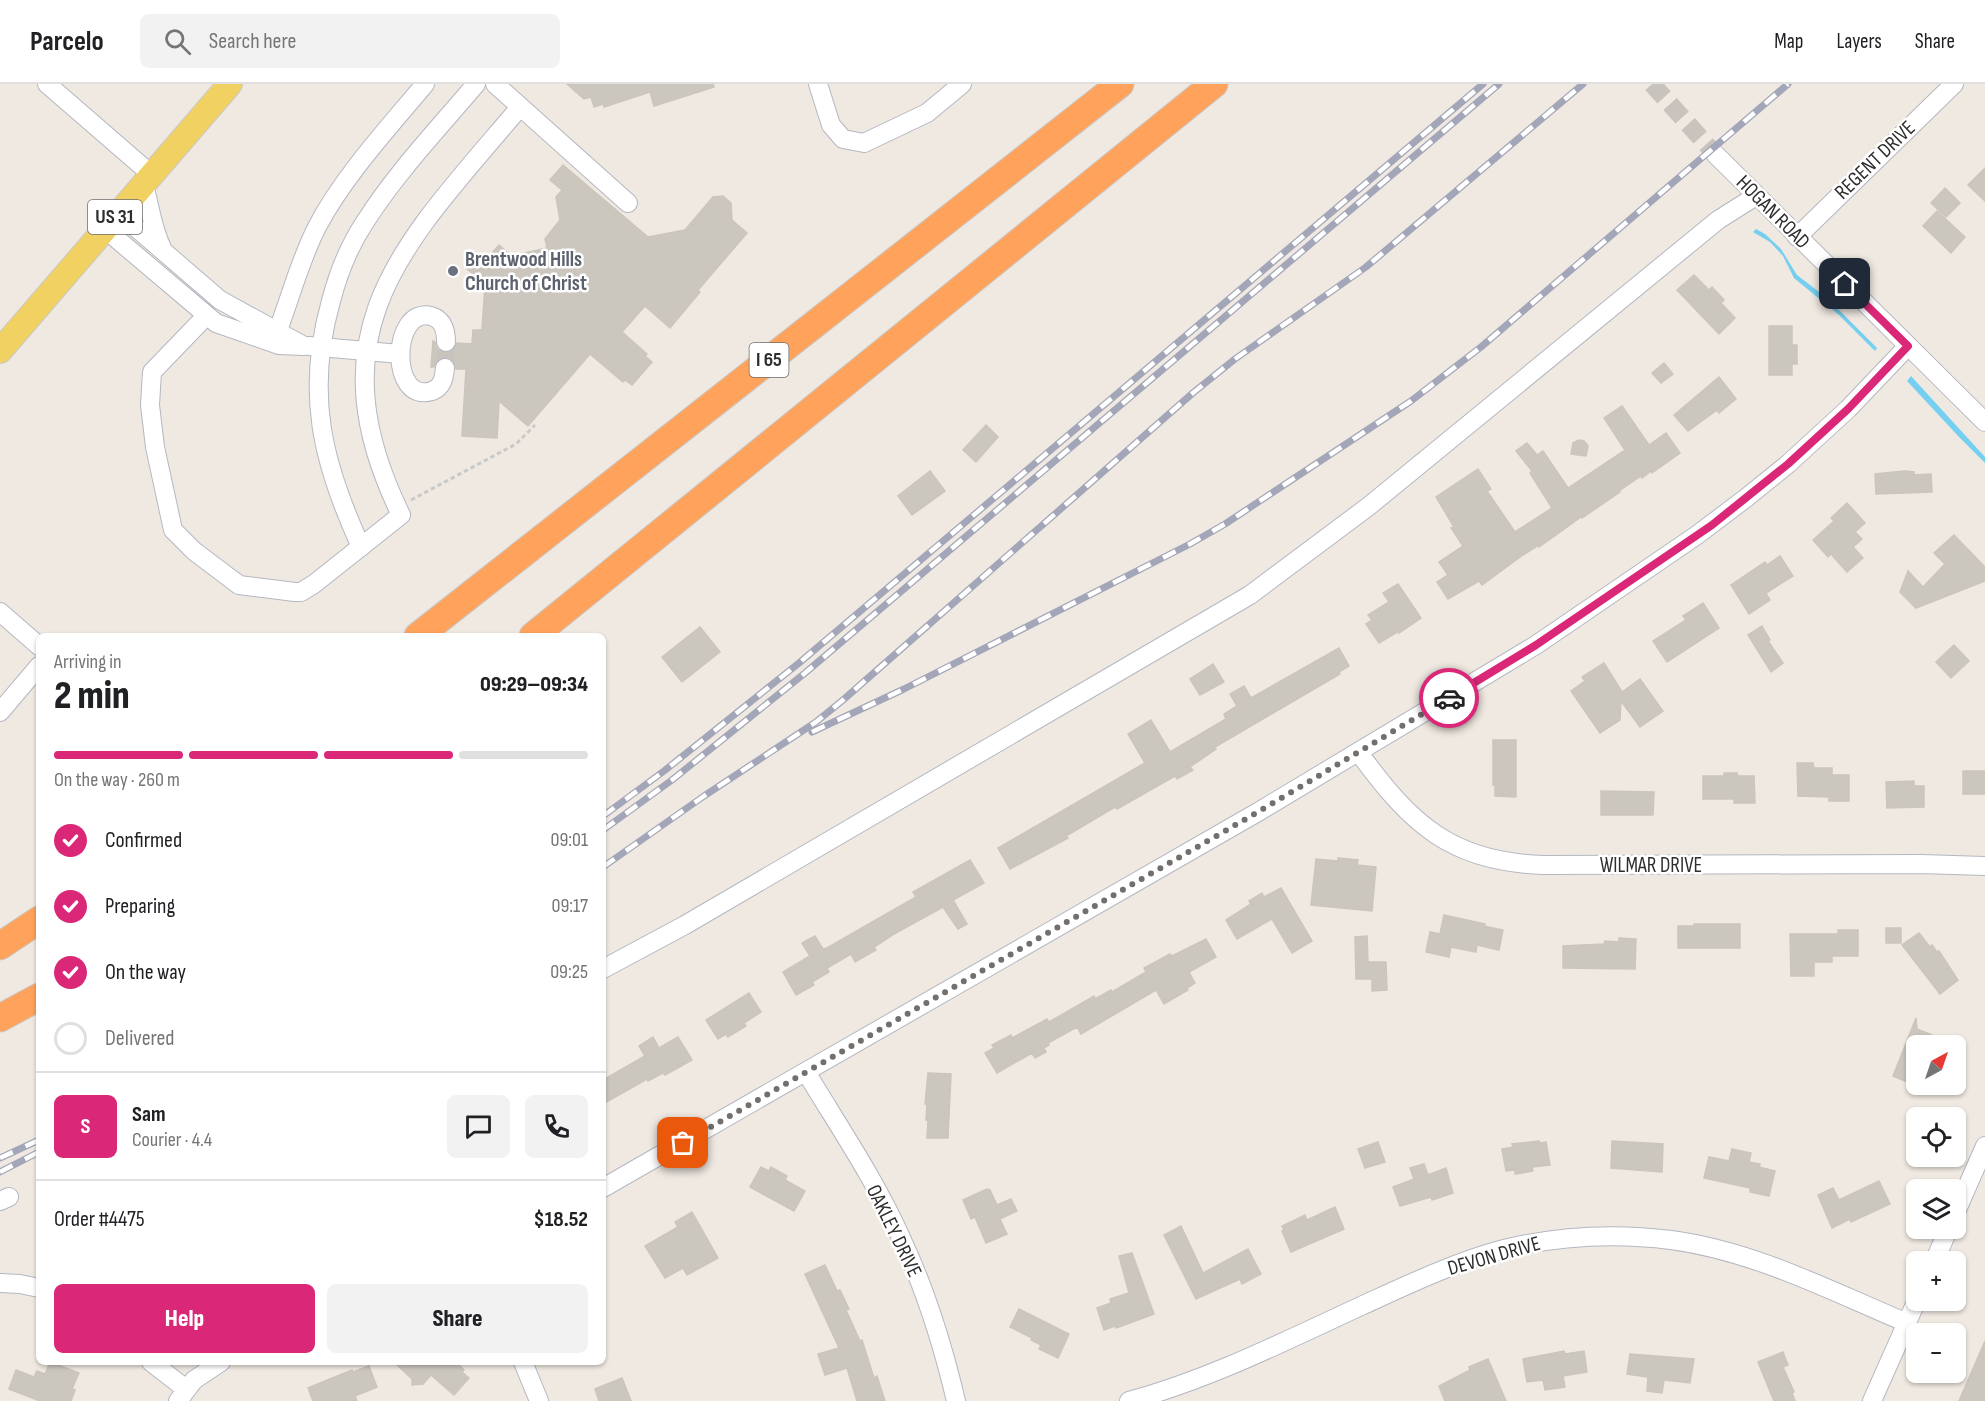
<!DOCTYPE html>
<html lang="en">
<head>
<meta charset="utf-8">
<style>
	body { margin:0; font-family:"Sofia Sans Condensed",sans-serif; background:#f2f2f2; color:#202124; height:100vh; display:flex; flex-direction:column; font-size:22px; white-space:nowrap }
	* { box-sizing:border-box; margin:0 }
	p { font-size:20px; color:#757577 }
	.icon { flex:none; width:33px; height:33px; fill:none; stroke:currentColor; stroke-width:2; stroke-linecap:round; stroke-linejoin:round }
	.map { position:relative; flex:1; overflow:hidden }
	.details { position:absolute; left:36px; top:549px; width:570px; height:732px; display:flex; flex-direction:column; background:#fff; border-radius:9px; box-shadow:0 2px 4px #0004 }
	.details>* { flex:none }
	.needle { width:39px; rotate:40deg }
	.buttons { position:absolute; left:1906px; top:951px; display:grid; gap:12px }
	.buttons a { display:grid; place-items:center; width:60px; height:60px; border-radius:9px; background:#fff; box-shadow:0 2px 4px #0004; font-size:30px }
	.pin { position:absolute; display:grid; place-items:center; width:51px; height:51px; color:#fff; margin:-26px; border-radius:12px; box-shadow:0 3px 9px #0006 }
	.courier { position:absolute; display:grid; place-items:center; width:60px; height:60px; margin:-30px; border:4px solid #db2777; border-radius:50%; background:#fff; color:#222; box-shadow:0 2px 8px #0007 }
	.headline em { font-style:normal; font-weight:800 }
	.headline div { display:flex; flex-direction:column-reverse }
	.headline { display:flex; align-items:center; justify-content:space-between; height:102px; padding:0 18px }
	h1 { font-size:39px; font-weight:800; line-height:45px }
	.bar { display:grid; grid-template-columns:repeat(4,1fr); gap:9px 6px; align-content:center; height:72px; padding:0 18px }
	.bar i { height:8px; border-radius:4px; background:#e0e0e0 }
	.bar .selected { background:#db2777 }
	.bar p { grid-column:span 4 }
	.line { display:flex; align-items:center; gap:15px; padding:0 18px; border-top:2px solid #e0e0e0 }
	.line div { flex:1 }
	.round { display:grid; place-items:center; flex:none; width:63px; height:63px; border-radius:9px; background:#f2f2f2 }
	ol { padding:0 18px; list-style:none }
	li { display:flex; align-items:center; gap:18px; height:66px }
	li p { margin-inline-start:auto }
	li .icon { padding:6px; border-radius:50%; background:#db2777; color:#fff; stroke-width:4 }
	li:last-child { color:#757577 }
	li i { width:33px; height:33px; border:3px solid #e0e0e0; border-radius:50% }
	.button { display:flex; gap:12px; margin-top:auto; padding:12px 18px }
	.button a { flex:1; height:69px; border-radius:9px; background:#db2777; color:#fff; font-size:24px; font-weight:800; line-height:69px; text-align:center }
	.button a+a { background:#f2f2f2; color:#202124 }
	header { display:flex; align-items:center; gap:36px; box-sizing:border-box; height:84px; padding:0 30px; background:#fff; border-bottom:2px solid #e0e0e0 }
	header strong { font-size:28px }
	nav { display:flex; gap:33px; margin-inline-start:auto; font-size:21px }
	.search { width:420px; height:54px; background:#f2f2f2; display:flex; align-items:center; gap:15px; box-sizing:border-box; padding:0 21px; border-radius:9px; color:#757577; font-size:22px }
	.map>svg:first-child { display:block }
	.water { fill:#75cff0 }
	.building { fill:#cbc7bf; stroke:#cbc5ba; stroke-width:1.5 }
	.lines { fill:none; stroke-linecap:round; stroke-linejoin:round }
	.minor-tunnel { stroke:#c8c4bd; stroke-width:18; stroke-dasharray:18 9; stroke-linecap:butt }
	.minor-casing { stroke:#b4b7c1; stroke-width:20 }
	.major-casing { stroke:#c9c9c9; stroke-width:26 }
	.highway-casing { stroke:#c9c9c9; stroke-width:29 }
	.path { stroke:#c9c9c9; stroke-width:3; stroke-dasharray:4.5 3; stroke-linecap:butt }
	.minor { stroke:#fff; stroke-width:18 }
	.major { stroke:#f2d163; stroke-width:24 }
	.highway { stroke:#ffa35c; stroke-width:27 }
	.rail-casing { stroke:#a3a6b8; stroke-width:7 }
	.rail { stroke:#fff; stroke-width:4.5; stroke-dasharray:14; stroke-linecap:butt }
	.done { stroke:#726f6d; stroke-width:6; stroke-dasharray:0 10.8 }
	.route { stroke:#db2777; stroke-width:8 }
	.worship-dot { fill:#6b7280; stroke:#fff; stroke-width:2 }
	.labels { text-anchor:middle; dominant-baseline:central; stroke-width:5; stroke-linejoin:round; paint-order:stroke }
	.shield { fill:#fff; stroke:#6d6d6d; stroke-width:1.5 }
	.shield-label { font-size:20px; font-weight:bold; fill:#2e2e2e }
	.street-label { font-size:21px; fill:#2e2e2e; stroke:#fff }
	.worship-label { font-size:21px; font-weight:bold; fill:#5b616d; stroke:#fff; text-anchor:start }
</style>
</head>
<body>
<header>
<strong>Parcelo</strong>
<div class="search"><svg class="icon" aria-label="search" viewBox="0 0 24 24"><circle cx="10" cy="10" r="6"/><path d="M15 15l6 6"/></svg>Search here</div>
<nav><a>Map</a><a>Layers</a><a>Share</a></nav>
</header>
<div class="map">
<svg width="1985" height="1317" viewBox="0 0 1985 1317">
	<rect width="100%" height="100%" fill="#efe9e1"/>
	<g class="water">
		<polygon points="1756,145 1765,150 1781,165 1797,191 1827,214 1877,264 1875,267 1839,231 1794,194 1783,172 1770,158 1753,148"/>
		<polygon points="1911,292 1985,373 1985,379 1960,354 1907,297"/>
	</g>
	<g class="building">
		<polygon points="567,0 713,0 714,3 654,22 650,8 604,23 603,20 594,23 591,13 584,15"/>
		<polygon points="563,81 648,153 685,146 713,113 723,112 731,119 732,136 747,149 698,206 700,208 670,244 645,222 622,248 647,270 645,272 652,278 632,301 625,296 623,298 590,270 528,342 499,317 497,354 462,352 466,285 456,285 452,275 446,273 440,274 434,283 431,283 433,257 435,258 436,263 440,268 447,269 452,267 457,259 472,260 473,246 482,246 485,201 465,183 497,185 492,169 499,161 511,172 547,164 545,155 560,136 556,113 562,106 550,96"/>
		<polygon points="1985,84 1985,117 1968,101"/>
		<polygon points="1945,104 1960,119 1946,133 1931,119"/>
		<polygon points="1937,127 1965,153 1951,169 1923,142"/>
		<polygon points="1694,191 1709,206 1712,203 1724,216 1721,219 1735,234 1719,250 1677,206"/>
		<polygon points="1769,242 1792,242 1792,261 1797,261 1797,280 1792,280 1792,291 1769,291"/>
		<polygon points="1664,279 1673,290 1661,299 1652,289"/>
		<polygon points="1719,293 1736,315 1719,329 1717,326 1688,347 1674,331"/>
		<polygon points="1622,322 1649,361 1666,349 1680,369 1652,389 1651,387 1642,394 1641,392 1619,407 1620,408 1582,434 1581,433 1539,463 1539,461 1523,471 1482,501 1479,497 1448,515 1437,498 1448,491 1439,478 1463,462 1451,444 1454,443 1436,413 1478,385 1491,405 1487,407 1515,448 1552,424 1530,389 1532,387 1516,367 1527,359 1537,371 1543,367 1568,404 1625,366 1604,334"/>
		<polygon points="986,341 998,353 976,378 963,366"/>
		<polygon points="1579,356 1584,357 1588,362 1586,372 1571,370 1573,359"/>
		<polygon points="930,387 945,407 912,431 898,412"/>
		<polygon points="1905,387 1914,388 1914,391 1931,390 1932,408 1876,410 1875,390"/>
		<polygon points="1847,419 1865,439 1855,448 1862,455 1853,463 1863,474 1847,488 1831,470 1828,473 1813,456 1834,437 1831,434"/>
		<polygon points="1954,451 1985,483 1985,497 1916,524 1900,508 1908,487 1923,503 1945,480 1934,469"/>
		<polygon points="1780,472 1793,492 1766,509 1770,516 1749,530 1731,501 1765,478 1767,481"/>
		<polygon points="1398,500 1421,534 1399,549 1399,547 1379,559 1366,540 1372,536 1368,531 1389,518 1383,509"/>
		<polygon points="1703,519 1719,544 1667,578 1653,557 1686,536 1683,532"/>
		<polygon points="1762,542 1770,556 1768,557 1783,579 1771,588 1748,551"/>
		<polygon points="700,543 720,568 682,598 662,573"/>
		<polygon points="1954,561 1969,577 1951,594 1936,578"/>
		<polygon points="1339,564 1349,582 1339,588 1340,590 1215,663 1216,665 1190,683 1193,686 1177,695 1175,692 1117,725 1115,723 1066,752 1068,754 1010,785 998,764 1145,679 1128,650 1151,636 1170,668 1226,635 1224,630 1237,622 1230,610 1244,602 1251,614"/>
		<polygon points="1604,579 1622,608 1640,595 1663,627 1640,643 1621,617 1620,636 1600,649 1571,607 1585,597 1582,593"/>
		<polygon points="1213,580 1224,598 1200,611 1190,595"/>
		<polygon points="1493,656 1516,656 1516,713 1495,712 1495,701 1493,701"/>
		<polygon points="1797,679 1813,679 1814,684 1832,684 1832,691 1849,691 1849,717 1829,717 1829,713 1798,712"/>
		<rect x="1963" y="687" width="22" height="23"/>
		<polygon points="1724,689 1737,689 1738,692 1754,692 1755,719 1734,719 1734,715 1703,715 1703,692 1724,692"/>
		<polygon points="1914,697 1914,702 1924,702 1924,723 1887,724 1886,698"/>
		<polygon points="1601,707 1654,708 1653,731 1601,731"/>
		<polygon points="1338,774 1358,776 1357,781 1376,783 1372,827 1311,821 1316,775 1338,777"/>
		<polygon points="970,776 984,799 953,816 967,840 958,845 943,823 894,850 874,863 876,866 855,878 851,870 827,884 829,888 812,898 814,901 796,911 783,888 810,872 802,859 815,852 823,865 827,864 916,813 913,808"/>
		<polygon points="1281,804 1312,857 1292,869 1272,835 1237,855 1226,836 1251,820 1249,817 1262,809 1264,813"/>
		<polygon points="1444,831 1485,840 1484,842 1503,846 1499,866 1477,861 1476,868 1451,863 1449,873 1426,868 1430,848 1440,850"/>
		<polygon points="1694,840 1740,840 1740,864 1678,864 1678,842 1694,842"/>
		<rect x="1886" y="844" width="15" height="15"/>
		<polygon points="1838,846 1858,846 1858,872 1832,872 1832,878 1814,878 1814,892 1791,892 1790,850 1838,850"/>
		<polygon points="1919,849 1930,863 1932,861 1937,868 1939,867 1958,896 1940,910 1902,861"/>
		<polygon points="1367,852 1368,878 1386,878 1387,906 1372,907 1372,895 1356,895 1355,853"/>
		<polygon points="1619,854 1636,855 1635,885 1563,884 1563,862 1604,860 1605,857 1619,858"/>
		<polygon points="1206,855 1216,873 1189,888 1195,899 1187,904 1188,906 1164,920 1156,906 1081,950 1077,943 1048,959 1049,961 1044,964 1046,968 1035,974 1032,969 997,989 985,969 994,964 992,961 1011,951 1012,954 1047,935 1049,938 1094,912 1095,915 1111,906 1112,908 1146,888 1144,884 1170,870 1172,872"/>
		<polygon points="749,909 761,928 744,939 746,942 728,953 726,950 718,955 706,936"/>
		<polygon points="1916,934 1917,945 1932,951 1928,962 1917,962 1917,988 1912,1000 1893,992"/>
		<polygon points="653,953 659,964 678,953 692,976 665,991 663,989 648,997 647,995 603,1020 603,996 645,972 639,962"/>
		<polygon points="928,989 951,990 948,1054 927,1054 928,1036 926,1036 927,1020 925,1020"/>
		<polygon points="1539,1057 1540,1059 1546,1058 1550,1081 1532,1083 1533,1087 1515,1090 1515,1086 1506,1087 1502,1065 1513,1063 1512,1060"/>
		<polygon points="1612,1057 1663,1060 1662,1088 1611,1084"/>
		<polygon points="1378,1058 1385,1078 1365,1084 1358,1065"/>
		<polygon points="1732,1065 1751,1069 1749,1078 1760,1080 1759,1083 1775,1087 1769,1112 1750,1108 1750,1104 1704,1094 1709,1073 1729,1077"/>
		<polygon points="1424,1080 1428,1091 1446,1084 1453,1109 1432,1116 1431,1113 1400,1122 1393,1103 1414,1095 1410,1084"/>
		<polygon points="761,1083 769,1087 771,1083 787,1092 785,1096 805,1107 794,1127 750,1103"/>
		<polygon points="1879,1097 1890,1120 1851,1138 1850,1135 1832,1144 1818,1111 1833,1104 1839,1116"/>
		<polygon points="987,1105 990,1106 997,1121 1011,1115 1017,1127 1000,1135 1007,1150 986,1159 975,1133 971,1135 963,1116"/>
		<polygon points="1335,1123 1344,1145 1291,1168 1282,1147 1284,1146 1282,1142 1305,1131 1307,1136"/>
		<polygon points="692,1128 718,1174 687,1191 683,1184 665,1194 645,1162 678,1143 675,1138"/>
		<polygon points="1181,1142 1203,1189 1248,1165 1261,1190 1242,1200 1240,1195 1196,1215 1164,1151"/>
		<polygon points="1132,1169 1154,1230 1116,1244 1115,1242 1104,1246 1097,1224 1111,1219 1110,1215 1129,1209 1119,1172"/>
		<polygon points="825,1181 837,1207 840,1206 849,1225 846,1226 860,1257 862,1256 874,1294 877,1292 885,1317 857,1317 847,1284 825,1291 818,1270 839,1264 805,1190"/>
		<polygon points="1019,1225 1069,1250 1058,1274 1039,1265 1041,1261 1031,1256 1032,1254 1010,1243"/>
		<polygon points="1985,1257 1985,1317 1959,1317"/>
		<polygon points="1564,1267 1565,1270 1584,1267 1587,1288 1563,1292 1565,1303 1545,1306 1543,1296 1527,1298 1523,1275"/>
		<polygon points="1783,1268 1788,1281 1783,1283 1794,1308 1792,1309 1795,1317 1774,1317 1758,1278"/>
		<polygon points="1630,1270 1694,1275 1690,1299 1664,1296 1662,1309 1647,1307 1648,1293 1627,1290"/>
		<polygon points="1488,1275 1506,1317 1445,1317 1439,1302 1470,1286 1469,1283"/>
		<polygon points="50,1278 79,1289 72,1305 75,1306 71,1317 40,1317 9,1305 16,1286 34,1293 37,1287 45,1290"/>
		<polygon points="394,1278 456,1278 464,1286 462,1288 469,1294 454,1311 431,1291 423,1300 412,1301 412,1295"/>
		<polygon points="369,1282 377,1303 355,1312 357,1317 313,1317 308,1304 352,1286 353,1288"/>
		<polygon points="622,1294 631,1317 599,1317 595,1305"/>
	</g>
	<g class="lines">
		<g class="minor-tunnel">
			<polyline points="1652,0 1715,70"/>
			<polyline points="445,284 446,258"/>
		</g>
		<g class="minor-casing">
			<g id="minor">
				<polyline points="47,0 152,91"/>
				<polyline points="495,0 628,119"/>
				<polyline points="818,0 831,41 843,55 864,59 927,29 962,0"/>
				<polyline points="1715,70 1985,338"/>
				<path d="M 144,101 C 150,122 152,144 162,164"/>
				<polyline points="105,145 216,239 279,261 304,262 220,216 119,129"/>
				<polyline points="1797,153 1954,0"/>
				<path d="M 206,232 L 152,288 L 150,321 L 155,363 L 173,446 L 194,467 L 239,501 L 295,508 L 301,508 L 314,500 L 401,431 C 310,245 405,159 520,23"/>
				<path d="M 278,246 C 291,212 300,176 317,143 C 343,93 389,43 425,0"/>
				<polyline points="309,262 400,270"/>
				<path d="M 445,284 C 444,293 443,303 432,307 C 389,321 391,222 431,232 C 444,236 446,247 446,258"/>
				<path d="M 361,463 C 322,378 305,309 331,217 C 338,190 349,162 365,138 C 396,89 438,45 476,0"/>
				<polyline points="0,528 39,562"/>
				<polyline points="0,628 39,582"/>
				<path d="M 1359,669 C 1411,740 1451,778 1543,781 L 1921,780 L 1985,782"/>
				<polyline points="603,885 685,841 1250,511 1369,422 1718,136 1756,112"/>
				<path d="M 806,988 C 839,1043 876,1097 902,1156 C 926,1207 943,1262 956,1317"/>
				<polyline points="603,1104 1258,728 1536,561 1697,451 1746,414 1788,380 1848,325 1908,262"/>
				<polyline points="0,1117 9,1113"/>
				<polyline points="1956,1128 1985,1062"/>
				<polyline points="1934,1178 1949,1144"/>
				<polyline points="0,1199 20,1200 39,1204"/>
				<polyline points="151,1278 186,1305"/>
				<polyline points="523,1278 539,1317"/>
				<polyline points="178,1317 194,1296 221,1278"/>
				<path d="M 1129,1317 C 1210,1295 1285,1257 1361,1222 C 1407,1201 1455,1178 1504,1165 C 1558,1152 1616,1149 1671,1156 C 1754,1167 1831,1207 1907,1239"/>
				<polyline points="1872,1317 1917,1216"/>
			</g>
		</g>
		<g class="major-casing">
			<polyline id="major" points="0,267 230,0"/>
		</g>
		<g class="highway-casing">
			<g id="highway">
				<polyline points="418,552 1120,0"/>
				<polyline points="533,552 1214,0"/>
				<polyline points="0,862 39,836"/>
				<polyline points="0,934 39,913"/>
			</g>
		</g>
		<polyline class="path" points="411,416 516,360 535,341"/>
		<use href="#minor" class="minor"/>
		<use href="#major" class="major"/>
		<use href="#highway" class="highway"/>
		<g class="rail-casing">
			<g id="rail">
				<polyline points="812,648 904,605 1190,460 1225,440 1411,317 1481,263 1788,0"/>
				<polyline points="603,732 664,687 799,579 1483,0"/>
				<polyline points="603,746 672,696 805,589 1499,0"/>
				<polyline points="603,783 704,712 816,638 843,616 1194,308 1235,275 1366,183 1583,0"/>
				<polyline points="0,1074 39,1056"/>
				<polyline points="0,1088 39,1068"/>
			</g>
		</g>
		<use href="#rail" class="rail"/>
	</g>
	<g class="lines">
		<polyline class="done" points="683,1059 1258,728 1449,614"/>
		<polyline class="route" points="1449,614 1536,561 1712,441 1788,380 1848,325 1908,262 1845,200"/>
	</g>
	<circle class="worship-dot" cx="453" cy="187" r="6"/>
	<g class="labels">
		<g class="shield">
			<rect x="88" y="116" width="54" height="34" rx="4.5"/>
			<rect x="749.5" y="259" width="39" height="34" rx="4.5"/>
		</g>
		<g class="shield-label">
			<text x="115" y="133">US 31</text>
			<text x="769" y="276">I 65</text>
		</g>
		<g class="street-label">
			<text transform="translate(1875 76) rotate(-44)">REGENT DRIVE</text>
			<text transform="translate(1773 128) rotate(45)">HOGAN ROAD</text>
			<text x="1651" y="781">WILMAR DRIVE</text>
			<text transform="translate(894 1147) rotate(64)">OAKLEY DRIVE</text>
			<text transform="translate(1494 1172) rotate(-16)">DEVON DRIVE</text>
		</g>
		<g class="worship-label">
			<text x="465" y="175">Brentwood Hills<tspan x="465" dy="24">Church of Christ</tspan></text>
		</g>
	</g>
</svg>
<div class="buttons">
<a><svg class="needle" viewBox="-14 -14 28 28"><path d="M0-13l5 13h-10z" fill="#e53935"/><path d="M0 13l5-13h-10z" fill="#757577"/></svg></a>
<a><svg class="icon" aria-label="locate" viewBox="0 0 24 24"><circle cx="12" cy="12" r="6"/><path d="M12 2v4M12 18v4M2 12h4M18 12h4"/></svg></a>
<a><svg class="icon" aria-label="layers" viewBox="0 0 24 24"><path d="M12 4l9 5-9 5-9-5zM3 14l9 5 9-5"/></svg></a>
<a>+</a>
<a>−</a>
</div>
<div class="pin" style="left:683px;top:1059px;background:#ea580c"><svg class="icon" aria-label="bag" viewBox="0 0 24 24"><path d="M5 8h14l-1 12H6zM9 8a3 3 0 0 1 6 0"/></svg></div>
<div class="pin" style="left:1845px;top:200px;background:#1f2937"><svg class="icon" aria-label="home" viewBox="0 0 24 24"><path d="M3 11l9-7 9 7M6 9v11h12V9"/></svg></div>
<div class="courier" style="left:1449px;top:614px"><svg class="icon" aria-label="car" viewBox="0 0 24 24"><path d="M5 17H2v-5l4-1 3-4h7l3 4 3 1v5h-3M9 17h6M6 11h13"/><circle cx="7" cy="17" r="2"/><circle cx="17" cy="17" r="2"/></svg></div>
<section class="details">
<div class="headline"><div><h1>2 min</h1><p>Arriving in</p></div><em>09:29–09:34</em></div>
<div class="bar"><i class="selected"></i><i class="selected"></i><i class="selected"></i><i></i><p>On the way · 260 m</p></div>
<ol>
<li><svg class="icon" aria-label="check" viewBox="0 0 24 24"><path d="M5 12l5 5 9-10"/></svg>Confirmed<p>09:01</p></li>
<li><svg class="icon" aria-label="check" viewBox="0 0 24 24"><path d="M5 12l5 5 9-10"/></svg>Preparing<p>09:17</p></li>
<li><svg class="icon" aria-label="check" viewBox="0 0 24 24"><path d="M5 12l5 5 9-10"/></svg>On the way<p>09:25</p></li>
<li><i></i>Delivered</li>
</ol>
<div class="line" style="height:108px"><b class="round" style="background:#db2777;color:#fff">S</b><div><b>Sam</b><p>Courier · 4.4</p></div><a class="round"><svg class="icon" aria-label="chat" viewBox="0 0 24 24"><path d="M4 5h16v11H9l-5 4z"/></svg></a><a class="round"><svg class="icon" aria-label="phone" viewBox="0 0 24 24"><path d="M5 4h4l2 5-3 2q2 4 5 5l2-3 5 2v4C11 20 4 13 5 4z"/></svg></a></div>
<div class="line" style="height:78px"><div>Order #4475</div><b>$18.52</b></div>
<div class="button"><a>Help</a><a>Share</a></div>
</section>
</div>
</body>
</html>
